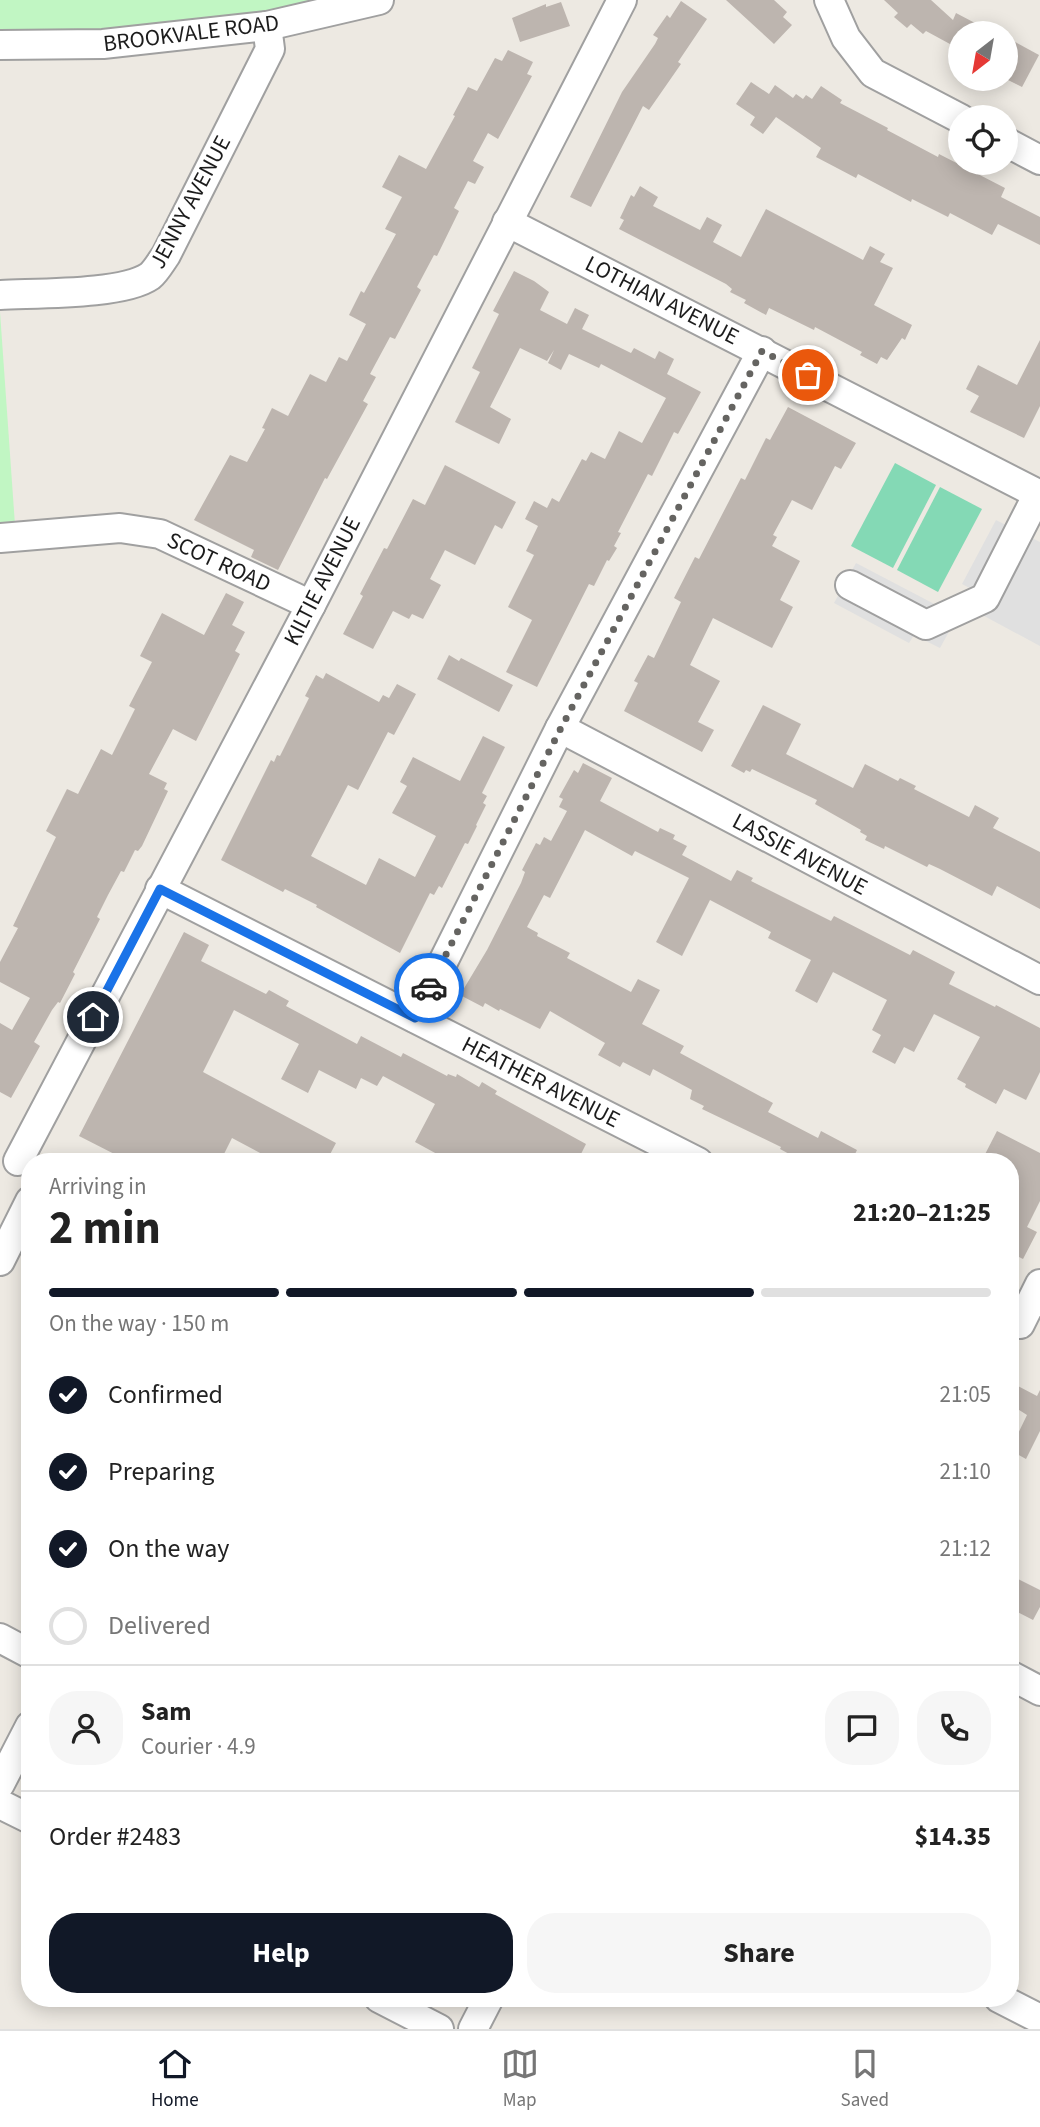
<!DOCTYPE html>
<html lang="en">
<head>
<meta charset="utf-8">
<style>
	body { margin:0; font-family:"Source Sans 3",sans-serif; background:#f6f6f6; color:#222; height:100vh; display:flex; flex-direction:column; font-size:26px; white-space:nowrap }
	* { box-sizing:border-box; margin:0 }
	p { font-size:23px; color:#767676 }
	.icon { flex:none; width:38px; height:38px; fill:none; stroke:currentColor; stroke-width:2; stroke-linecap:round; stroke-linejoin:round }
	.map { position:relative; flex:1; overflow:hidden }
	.side { position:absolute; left:21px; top:1153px; width:998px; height:854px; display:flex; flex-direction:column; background:#fff; border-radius:28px; box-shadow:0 4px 18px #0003 }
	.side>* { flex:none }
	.needle { width:46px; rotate:211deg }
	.controls { position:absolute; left:948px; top:21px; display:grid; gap:14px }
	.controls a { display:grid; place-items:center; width:70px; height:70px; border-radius:50%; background:#fff; box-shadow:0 4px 18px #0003; font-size:35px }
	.pin { position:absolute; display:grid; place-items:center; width:60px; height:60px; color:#fff; margin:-30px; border:4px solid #fff; border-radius:50%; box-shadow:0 2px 7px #0007 }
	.courier { position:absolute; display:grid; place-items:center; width:70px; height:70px; margin:-35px; border:5px solid #1a73e8; border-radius:50%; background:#fff; color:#222; box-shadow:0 2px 9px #0007 }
	.head em { font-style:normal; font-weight:700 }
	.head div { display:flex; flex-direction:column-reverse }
	.head { display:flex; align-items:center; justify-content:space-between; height:119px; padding:0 28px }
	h1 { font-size:46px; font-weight:700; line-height:52px }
	.bar { display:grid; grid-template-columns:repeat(4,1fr); gap:10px 7px; align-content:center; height:84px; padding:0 28px }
	.bar i { height:9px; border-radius:5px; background:#e0e0e0 }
	.bar .current { background:#111827 }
	.bar p { grid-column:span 4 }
	.line { display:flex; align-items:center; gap:18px; padding:0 28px; border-top:2px solid #e0e0e0 }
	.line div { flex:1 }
	.round { display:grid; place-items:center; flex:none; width:74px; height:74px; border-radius:28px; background:#f6f6f6 }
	ol { padding:0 28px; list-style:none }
	li { display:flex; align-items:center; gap:21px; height:77px }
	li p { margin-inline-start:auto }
	li .icon { padding:7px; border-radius:50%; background:#111827; color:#fff; stroke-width:4 }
	li:last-child { color:#767676 }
	li i { width:38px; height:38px; border:4px solid #e0e0e0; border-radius:50% }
	.primary-button { display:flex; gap:14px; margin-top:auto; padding:14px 28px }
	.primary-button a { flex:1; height:80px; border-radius:28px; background:#111827; color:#fff; font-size:28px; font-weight:700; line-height:80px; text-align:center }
	.primary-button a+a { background:#f6f6f6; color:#222 }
	.tabs { display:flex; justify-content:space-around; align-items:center; height:98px; border-top:2px solid #e0e0e0; background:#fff; font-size:19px; color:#767676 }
	.tabs a { display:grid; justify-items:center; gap:4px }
	.tabs .current { color:#111827 }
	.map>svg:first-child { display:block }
	.park { fill:#c1f6c3 }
	.pitch { fill:#84d9b5 }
	.parking { fill:#e0e0e0 }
	.building { fill:#bdb5af }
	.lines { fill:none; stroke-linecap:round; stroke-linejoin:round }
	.minor-casing { stroke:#a0a0a0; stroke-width:32 }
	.minor { stroke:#fff; stroke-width:28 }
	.done { stroke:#656461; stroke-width:7; stroke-dasharray:0 12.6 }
	.route { stroke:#1a73e8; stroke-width:9 }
	.labels { text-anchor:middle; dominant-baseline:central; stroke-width:7; stroke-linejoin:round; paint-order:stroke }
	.street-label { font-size:23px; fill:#1c1c1c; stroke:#fff }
</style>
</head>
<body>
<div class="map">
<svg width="1040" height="2029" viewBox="0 0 1040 2029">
	<rect width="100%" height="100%" fill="#ede9e2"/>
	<g class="park">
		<polygon points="0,0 365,0 0,45"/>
		<polygon points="0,312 15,525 0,525"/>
	</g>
	<g class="pitch">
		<polygon points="895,463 936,485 893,568 851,546"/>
		<polygon points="940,487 982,509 938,592 897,570"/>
	</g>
	<polygon class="parking" points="996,520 1040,542 1040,646 973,610 956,619 940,648 914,635 909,643 834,603 856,563 942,608 977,592 962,584"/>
	<g class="building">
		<polygon points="726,0 774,0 787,12 783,17 792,25 774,44"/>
		<polygon points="884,0 931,0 953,20 956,13 994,33 961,33 961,50 926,31 923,34 911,24 907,28 894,17 898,13"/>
		<polygon points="681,1 707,19 678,62 681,64 649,110 643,106 591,207 570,197 622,92 655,44 658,38 653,35 667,15 670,18"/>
		<polygon points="561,2 570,26 520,42 512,18 546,4 546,7"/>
		<polygon points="1006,37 1039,55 1022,87 1006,79"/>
		<polygon points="508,50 533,62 527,74 532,76 498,139 488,133 473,161 484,167 475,184 468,181 454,208 459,211 437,256 434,255 417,287 421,290 395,339 390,337 370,374 376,377 363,401 368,404 327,479 325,478 278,570 251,557 254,550 194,520 230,455 247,462 265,429 262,428 272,408 288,416 310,374 326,382 339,357 347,361 366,324 349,315 361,291 364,293 396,234 385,229 402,197 382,187 399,155 426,169 455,116 453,115 468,87 477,91 495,58 502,61"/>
		<polygon points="751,82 769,94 775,85 793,98 796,94 803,99 806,95 812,99 821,86 842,100 840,103 888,128 887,130 938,157 939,154 1005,188 1001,197 1040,217 1040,245 998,224 992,235 950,213 948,217 912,199 911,202 858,174 856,178 816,157 821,148 776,117 763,134 750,125 755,117 736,104"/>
		<polygon points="640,186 658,197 653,206 700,230 707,217 722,225 713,242 741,257 766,209 863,260 870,246 885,254 880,262 893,268 874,305 912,325 905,340 902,338 887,360 881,357 877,364 860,355 862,352 815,327 814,330 769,308 766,315 744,303 746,300 730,292 732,289 726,284 619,229 624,220 620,218 631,195 634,197"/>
		<polygon points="514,271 534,281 549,292 540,310 567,324 575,308 589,315 582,329 631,353 634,348 655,359 659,351 674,359 667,374 701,392 678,434 674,432 652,476 648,474 618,532 621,533 614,546 617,548 609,561 607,560 594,586 589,584 537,687 506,672 532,620 508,607 534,555 526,551 538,526 525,519 534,501 547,508 552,498 559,502 582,459 586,461 591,452 605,459 619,431 642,443 666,398 601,364 599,368 569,354 561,370 548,363 554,350 547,361 520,348 490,407 511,419 499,444 455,422 480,372 472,368 499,314 493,311"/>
		<polygon points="1040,340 1040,406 1024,438 970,412 979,396 966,389 978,365 1017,385"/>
		<polygon points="788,407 856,443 841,469 835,466 812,510 792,500 773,535 777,537 772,546 800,561 780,600 793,607 772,648 713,618 690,665 720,681 698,722 714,730 702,752 624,711 638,683 634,681 648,655 654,658 681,602 674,598 695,557 699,559 741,478 745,480 766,438 770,440"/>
		<polygon points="445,465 516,502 502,529 495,525 475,565 445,550 430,579 441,585 423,619 412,614 409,619 393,611 373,649 343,634 363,596 360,594 384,548 387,549 413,499 425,505"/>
		<polygon points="226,593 244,602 232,625 245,632 235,651 240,654 196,741 173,729 149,774 167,783 164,789 168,791 142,846 138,851 135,850 124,872 121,871 108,895 97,917 100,919 73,972 75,974 60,1003 58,1002 52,1010 34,1042 40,1046 11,1098 0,1092 0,1023 12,1030 30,998 0,982 0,962 18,928 13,926 56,837 46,831 67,789 78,794 101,749 112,755 135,709 129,706 152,662 140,656 162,613 204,635"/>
		<polygon points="449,655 459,661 461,658 513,685 499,712 437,679"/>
		<polygon points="326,673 379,702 383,695 389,698 397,684 416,694 394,735 388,732 358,790 348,785 311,856 366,885 379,858 415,877 436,836 392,813 407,786 400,782 413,757 460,781 483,736 505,747 482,793 487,796 483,803 486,805 476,825 477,826 468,844 465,843 442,888 439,886 434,895 430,893 400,953 316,907 317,905 285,889 283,892 221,860 271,760 274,762 277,755 280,756 309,698 305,696 316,675 323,679"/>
		<polygon points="763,705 801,724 786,754 853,788 865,764 898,781 900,778 916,786 914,789 969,817 975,805 999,818 993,828 1040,852 1040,909 997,886 992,896 940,869 929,864 927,867 885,846 884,849 865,840 867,836 860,832 861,830 815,804 817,800 752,769 750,772 746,770 744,773 731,766"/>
		<polygon points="583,763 612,778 600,801 658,832 660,828 675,835 673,839 687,846 682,855 731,881 737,870 753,878 751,881 831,921 834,916 910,955 913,950 955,972 949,984 995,1007 996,1005 1040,1028 1040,1072 1026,1100 1004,1089 996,1104 965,1087 966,1084 957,1079 980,1037 934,1014 914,1052 904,1047 895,1064 872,1052 881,1035 872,1030 887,1000 833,972 817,1003 795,991 811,960 768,938 771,932 710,900 682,956 656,942 689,878 635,851 632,856 585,830 550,898 544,895 527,927 538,933 537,936 570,953 567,958 631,992 638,979 660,990 642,1024 684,1046 680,1053 773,1103 768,1112 818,1138 821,1131 857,1150 851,1162 804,1162 780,1149 781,1147 702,1109 704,1106 690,1099 692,1090 653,1069 650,1076 623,1062 620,1067 598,1055 605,1043 550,1011 540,1029 500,1009 499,1011 485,1003 483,1007 460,995 487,950 521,883 525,872 522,870 536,843 540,845 544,837 551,841 567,811 559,807 563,799 559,797 574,770 578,773"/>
		<polygon points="184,932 209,945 201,961 266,994 269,990 289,1001 286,1006 357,1044 361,1036 401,1057 403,1053 447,1076 448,1074 456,1077 457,1074 479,1087 482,1082 497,1091 495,1094 586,1144 577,1162 433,1162 437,1154 415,1142 435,1104 383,1076 377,1086 361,1078 356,1089 319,1070 308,1093 281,1079 299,1044 234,1010 203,1072 336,1143 326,1162 277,1162 232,1138 220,1162 130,1162 79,1136"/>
		<polygon points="997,1131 1040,1153 1040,1201 1027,1227 1037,1232 1023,1259 1013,1254 1010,1260 1010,1162 981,1162"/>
		<polygon points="1010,1382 1037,1396 1040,1390 1040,1431 1026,1459 1010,1450 1027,1415 1010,1404"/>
		<polygon points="1010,1575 1040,1590 1040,1607 1033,1620 1010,1608"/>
	</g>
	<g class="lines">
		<g class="minor-casing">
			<g id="minor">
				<polyline points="829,0 846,38 873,73 961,119"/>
				<polyline points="0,45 103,44 267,26 379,0"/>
				<polyline points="1006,142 1040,160"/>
				<polyline points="507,222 1040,495"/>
				<path d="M 0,295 C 36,293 123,295 150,276 C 156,271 161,262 166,255 L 270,49 L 267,26"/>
				<polyline points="0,538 120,528 160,534 311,605"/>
				<polyline points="850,585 926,625 985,598 1038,494"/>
				<polyline points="560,728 1040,980"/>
				<polyline points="160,889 698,1162"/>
				<polyline points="415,1018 560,728 762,351"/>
				<polyline points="18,1161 311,605 622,0"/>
				<polyline points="0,1261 30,1201"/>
				<polyline points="1020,1324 1040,1284"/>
				<polyline points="0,1638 30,1654"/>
				<polyline points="1010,1675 1040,1691"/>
				<polyline points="0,1784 30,1726"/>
				<polyline points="0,1804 30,1819"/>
				<polyline points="379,1998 439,2029"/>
				<polyline points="999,1998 1040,2019"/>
				<polyline points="473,2029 489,1998"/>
			</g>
		</g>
		<use href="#minor" class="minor"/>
	</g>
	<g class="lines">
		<polyline class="done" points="429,988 561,728 762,351 808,375"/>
		<polyline class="route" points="93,1017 160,889 415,1018 429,988"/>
	</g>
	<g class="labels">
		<g class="street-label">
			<text transform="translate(191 33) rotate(-7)">BROOKVALE ROAD</text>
			<text transform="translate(190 202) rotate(-62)">JENNY AVENUE</text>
			<text transform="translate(662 300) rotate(27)">LOTHIAN AVENUE</text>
			<text transform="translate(219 562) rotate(25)">SCOT ROAD</text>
			<text transform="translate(322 581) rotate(-63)">KILTIE AVENUE</text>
			<text transform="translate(800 854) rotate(28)">LASSIE AVENUE</text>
			<text transform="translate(541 1082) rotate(27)">HEATHER AVENUE</text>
		</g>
	</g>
</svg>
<div class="controls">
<a><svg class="needle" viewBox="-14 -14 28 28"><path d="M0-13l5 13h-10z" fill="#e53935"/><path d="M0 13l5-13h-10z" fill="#767676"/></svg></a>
<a><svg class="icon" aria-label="locate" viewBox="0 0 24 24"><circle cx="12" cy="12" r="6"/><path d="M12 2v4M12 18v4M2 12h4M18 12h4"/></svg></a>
</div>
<div class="pin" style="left:808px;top:375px;background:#ea580c"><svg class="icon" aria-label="bag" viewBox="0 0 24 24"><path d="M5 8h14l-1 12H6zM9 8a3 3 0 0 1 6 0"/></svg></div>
<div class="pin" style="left:93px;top:1017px;background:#1f2937"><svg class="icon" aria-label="home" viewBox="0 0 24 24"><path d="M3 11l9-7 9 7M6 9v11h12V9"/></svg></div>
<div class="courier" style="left:429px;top:988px"><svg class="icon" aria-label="car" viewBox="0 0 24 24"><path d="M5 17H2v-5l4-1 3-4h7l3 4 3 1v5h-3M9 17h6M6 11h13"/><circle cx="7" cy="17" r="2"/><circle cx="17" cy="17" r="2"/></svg></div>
<section class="side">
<div class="head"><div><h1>2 min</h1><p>Arriving in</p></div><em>21:20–21:25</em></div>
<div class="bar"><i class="current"></i><i class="current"></i><i class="current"></i><i></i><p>On the way · 150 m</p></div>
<ol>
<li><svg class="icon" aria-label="check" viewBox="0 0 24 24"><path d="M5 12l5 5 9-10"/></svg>Confirmed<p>21:05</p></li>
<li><svg class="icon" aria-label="check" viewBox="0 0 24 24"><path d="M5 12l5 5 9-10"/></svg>Preparing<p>21:10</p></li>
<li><svg class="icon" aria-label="check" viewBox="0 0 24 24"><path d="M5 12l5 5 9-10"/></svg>On the way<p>21:12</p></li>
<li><i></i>Delivered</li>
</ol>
<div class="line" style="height:126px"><a class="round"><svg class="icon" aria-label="person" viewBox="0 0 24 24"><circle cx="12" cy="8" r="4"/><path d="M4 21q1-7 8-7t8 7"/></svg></a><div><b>Sam</b><p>Courier · 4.9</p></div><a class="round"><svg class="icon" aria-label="chat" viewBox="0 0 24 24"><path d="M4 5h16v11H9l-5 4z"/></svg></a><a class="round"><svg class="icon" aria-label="phone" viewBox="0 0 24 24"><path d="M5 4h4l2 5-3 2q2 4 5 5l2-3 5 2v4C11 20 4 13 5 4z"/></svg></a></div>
<div class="line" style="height:91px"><div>Order #2483</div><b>$14.35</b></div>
<div class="primary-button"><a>Help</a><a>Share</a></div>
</section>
</div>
<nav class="tabs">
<a class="current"><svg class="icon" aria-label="home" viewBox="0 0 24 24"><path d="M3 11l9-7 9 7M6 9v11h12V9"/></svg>Home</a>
<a><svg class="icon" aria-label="map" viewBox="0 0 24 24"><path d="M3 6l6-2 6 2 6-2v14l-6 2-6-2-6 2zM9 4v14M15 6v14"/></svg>Map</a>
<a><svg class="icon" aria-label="saved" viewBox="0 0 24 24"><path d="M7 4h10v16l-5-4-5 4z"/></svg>Saved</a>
</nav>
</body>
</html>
